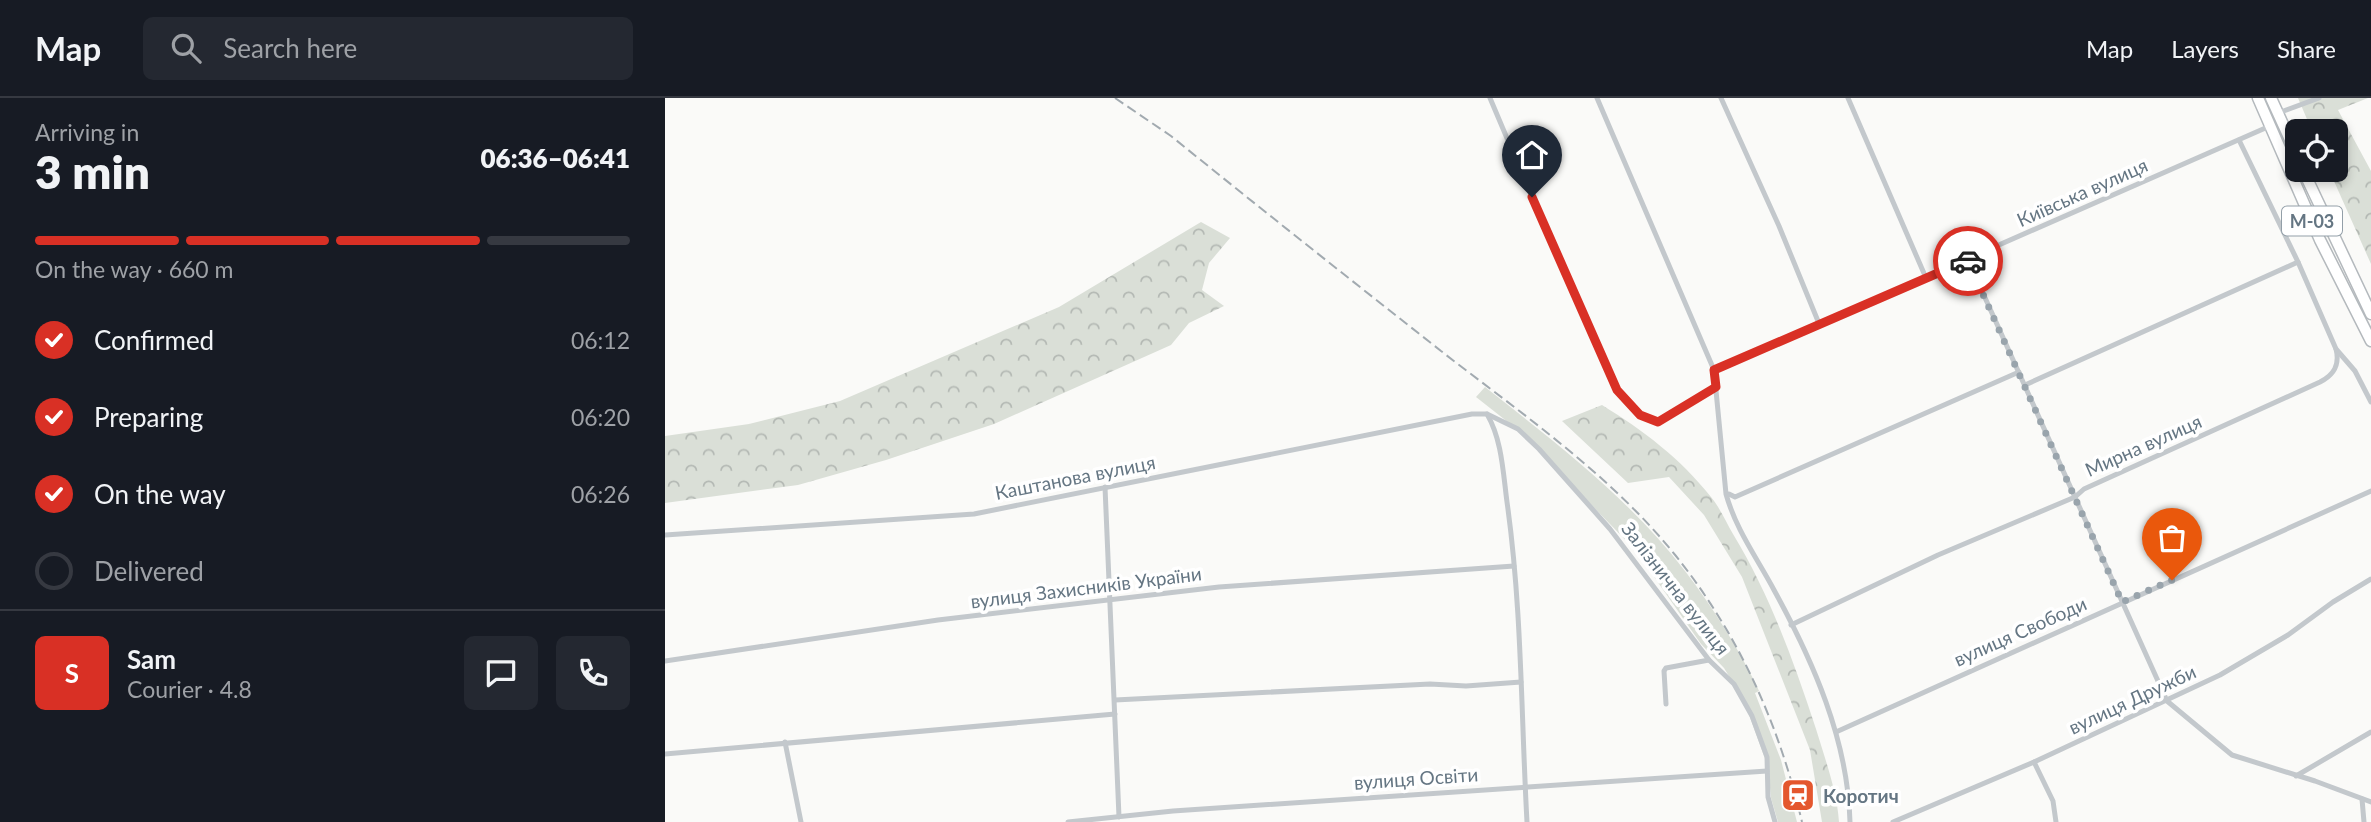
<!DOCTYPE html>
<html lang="en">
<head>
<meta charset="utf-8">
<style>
	body { margin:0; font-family:Lato,sans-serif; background:#242831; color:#f1f3f6; height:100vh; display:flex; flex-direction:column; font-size:26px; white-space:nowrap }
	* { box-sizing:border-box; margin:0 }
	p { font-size:23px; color:#9ea1a6 }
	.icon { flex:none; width:38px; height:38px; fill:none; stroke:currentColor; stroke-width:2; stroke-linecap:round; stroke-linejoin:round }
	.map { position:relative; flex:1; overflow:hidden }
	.drawer { display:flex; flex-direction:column; background:#171b24; width:665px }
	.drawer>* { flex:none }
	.buttons { position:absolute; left:1620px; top:21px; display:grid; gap:14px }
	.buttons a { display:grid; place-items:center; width:63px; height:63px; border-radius:10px; background:#171b24; box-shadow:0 4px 10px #0003; font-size:35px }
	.pin { position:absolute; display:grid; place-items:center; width:60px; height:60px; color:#fff; margin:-72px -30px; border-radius:50% 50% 50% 0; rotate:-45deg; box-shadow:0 0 7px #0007 }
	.pin .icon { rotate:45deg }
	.courier { position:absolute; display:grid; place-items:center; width:70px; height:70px; margin:-35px; border:5px solid #d93025; border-radius:50%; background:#fff; color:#222; box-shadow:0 2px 9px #0007 }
	.headline em { font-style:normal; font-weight:800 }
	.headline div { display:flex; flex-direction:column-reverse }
	.headline { display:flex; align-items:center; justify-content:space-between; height:119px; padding:0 35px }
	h1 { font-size:46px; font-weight:800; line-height:52px }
	.bar { display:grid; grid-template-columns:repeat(4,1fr); gap:10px 7px; align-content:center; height:84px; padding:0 35px }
	.bar i { height:9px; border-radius:5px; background:#363941 }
	.bar .current { background:#d93025 }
	.bar p { grid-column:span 4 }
	.line { display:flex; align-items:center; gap:18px; padding:0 35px; border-top:2px solid #363941 }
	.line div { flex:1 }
	.round { display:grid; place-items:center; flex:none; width:74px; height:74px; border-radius:10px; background:#242831 }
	ol { padding:0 35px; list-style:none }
	li { display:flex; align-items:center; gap:21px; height:77px }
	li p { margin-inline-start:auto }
	li .icon { padding:7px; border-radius:50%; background:#d93025; color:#fff; stroke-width:4 }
	li:last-child { color:#9ea1a6 }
	li i { width:38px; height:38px; border:4px solid #363941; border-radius:50% }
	header { display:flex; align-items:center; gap:42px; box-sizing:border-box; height:98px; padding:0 35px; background:#171b24; border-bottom:2px solid #363941 }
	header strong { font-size:33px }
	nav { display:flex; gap:38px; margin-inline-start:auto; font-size:24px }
	.search { width:490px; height:63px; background:#242831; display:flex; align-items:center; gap:18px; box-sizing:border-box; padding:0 24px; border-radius:10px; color:#9ea1a6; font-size:26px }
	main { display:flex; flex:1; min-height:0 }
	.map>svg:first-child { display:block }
	.grass { fill:#dadfd7 }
	.forest { fill:url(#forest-crowns) }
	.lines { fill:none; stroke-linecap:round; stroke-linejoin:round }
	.highway-casing { stroke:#b4b9bd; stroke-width:13 }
	.street { stroke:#c3c8cc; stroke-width:5 }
	.highway { stroke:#fff; stroke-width:10 }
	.rail { stroke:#a2aab0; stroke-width:2; stroke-dasharray:10 5; stroke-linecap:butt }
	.done { stroke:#99a4ac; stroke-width:7; stroke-dasharray:0 12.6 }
	.route { stroke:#d93025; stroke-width:9 }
	.labels { text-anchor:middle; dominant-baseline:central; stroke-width:7; stroke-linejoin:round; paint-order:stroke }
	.shield { fill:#fff; stroke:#939fa8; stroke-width:2 }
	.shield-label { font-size:18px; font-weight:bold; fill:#657683 }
	.street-label { font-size:19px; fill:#657683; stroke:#fff }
	.poi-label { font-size:19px; font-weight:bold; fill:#657683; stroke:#fff; text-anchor:start }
</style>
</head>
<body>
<header>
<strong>Map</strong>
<div class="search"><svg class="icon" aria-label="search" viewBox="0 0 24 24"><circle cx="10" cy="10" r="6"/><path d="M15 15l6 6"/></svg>Search here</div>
<nav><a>Map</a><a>Layers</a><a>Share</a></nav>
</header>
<main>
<section class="drawer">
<div class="headline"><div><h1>3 min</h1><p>Arriving in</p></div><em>06:36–06:41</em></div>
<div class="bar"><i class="current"></i><i class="current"></i><i class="current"></i><i></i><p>On the way · 660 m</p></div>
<ol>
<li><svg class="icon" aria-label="check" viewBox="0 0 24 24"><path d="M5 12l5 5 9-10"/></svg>Confirmed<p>06:12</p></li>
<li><svg class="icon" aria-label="check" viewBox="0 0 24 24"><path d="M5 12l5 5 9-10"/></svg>Preparing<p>06:20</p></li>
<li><svg class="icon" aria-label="check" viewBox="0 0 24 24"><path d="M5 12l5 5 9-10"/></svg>On the way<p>06:26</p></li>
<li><i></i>Delivered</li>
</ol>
<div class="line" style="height:126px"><b class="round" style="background:#d93025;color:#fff">S</b><div><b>Sam</b><p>Courier · 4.8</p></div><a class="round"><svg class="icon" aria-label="chat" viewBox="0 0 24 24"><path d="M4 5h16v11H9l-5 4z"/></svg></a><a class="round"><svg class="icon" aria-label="phone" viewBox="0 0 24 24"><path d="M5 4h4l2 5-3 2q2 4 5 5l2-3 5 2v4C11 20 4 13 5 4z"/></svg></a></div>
</section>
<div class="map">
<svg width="1706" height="724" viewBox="0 0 1706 724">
	<defs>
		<pattern id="forest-crowns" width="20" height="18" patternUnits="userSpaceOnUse" patternTransform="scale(1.75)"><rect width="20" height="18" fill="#dadfd7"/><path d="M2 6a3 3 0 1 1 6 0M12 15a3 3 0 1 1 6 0" fill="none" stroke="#b4b9b4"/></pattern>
	</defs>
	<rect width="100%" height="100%" fill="#fafaf8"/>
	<path class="grass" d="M 820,289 C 891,345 965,401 1020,473 C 1047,508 1071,547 1091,586 L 1094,593 L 1090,595 L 1116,662 L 1132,724 L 1113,724 L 1106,700 L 1103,669 L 1079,603 L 1059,570 L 1036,546 L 971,453 L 858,336 L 811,299 Z"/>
	<g class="forest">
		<polygon points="1633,0 1703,0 1673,12 1706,73 1706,166 1664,72 1671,72 1671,33 1647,33"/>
		<polygon points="536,124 565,140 544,165 537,192 559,208 524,225 506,247 329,326 221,362 133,387 0,405 0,338 84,326 175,303 394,209"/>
		<path d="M 937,307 C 979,333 1015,360 1046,399 C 1055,410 1061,424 1068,436 C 1105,497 1129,564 1151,631 C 1160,661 1172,693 1174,724 L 1157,724 L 1145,652 L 1077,479 L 1039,417 L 1004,379 L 963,385 L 897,323 Z"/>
	</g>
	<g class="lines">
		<g class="highway-casing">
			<g id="highway">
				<polyline points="1593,0 1655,142 1706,243"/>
				<polyline points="1606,0 1633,59"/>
				<polyline points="1638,72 1706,216"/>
			</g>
		</g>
		<g class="street">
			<polyline points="825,0 888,149 952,292 975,317 993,324 1051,290"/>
			<path d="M 932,0 L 1049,272 L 1061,396 C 1071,432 1092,460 1109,492 C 1148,563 1183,642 1185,724"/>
			<polyline points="1056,0 1114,128 1155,228"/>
			<polyline points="1183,0 1261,180"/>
			<polyline points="1613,15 1654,0"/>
			<polyline points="1574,42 1633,164 1671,251 1690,273 1706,304"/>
			<polyline points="1303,162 1502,603 1567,657 1650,683 1706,704"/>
			<polyline points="1049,272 1605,28"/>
			<polyline points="1360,287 1633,164"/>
			<path d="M 822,316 C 837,342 838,374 842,404 C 857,510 856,617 862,724"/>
			<polyline points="440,389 454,719"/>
			<polyline points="1064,396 1070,399 1354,274"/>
			<polyline points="0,437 309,416 807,316 822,316 853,331 874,351 945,431 1044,562 1069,586 1087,618 1102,659 1103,699 1110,724"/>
			<path d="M 1126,527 L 1273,457 L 1410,399 L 1419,391 L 1655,284 C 1669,277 1675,267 1671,251"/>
			<polyline points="0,563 273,522 554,489 849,468"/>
			<polyline points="450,602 765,586 801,588 856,584"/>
			<polyline points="1001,606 999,573 1001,570 1044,562"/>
			<polyline points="1171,634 1706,393"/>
			<polyline points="120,644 136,724"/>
			<polyline points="0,656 450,616"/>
			<polyline points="1369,664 1388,703 1391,724"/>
			<polyline points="1631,678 1706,634"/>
			<polyline points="1697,701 1699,724"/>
			<polyline points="403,724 508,713 1102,673"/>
			<polyline points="1228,724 1369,664 1555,577 1623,537 1668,504 1706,481"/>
		</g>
		<use href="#highway" class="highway"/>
		<path class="rail" d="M 450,0 L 506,38 C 596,111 686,182 776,253 C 857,316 946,377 1011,458 C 1074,537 1114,626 1137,724"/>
	</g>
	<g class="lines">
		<polyline class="done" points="1303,163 1457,504 1507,482"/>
		<polyline class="route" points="867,99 952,292 975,317 993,324 1051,289 1049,272 1303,162 1303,163"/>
	</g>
	<defs>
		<g id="station-square" transform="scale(1.75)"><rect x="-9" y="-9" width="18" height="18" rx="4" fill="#e4572e" stroke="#fff"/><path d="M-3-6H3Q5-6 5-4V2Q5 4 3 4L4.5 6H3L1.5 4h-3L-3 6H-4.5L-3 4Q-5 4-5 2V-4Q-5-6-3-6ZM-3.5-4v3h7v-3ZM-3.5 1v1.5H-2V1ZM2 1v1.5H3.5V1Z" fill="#fff"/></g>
	</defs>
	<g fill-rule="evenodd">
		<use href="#station-square" x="1133" y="697"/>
	</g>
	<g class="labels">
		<rect class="shield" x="1617" y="108.5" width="60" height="29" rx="5"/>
		<g class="shield-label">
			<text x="1647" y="123">М-03</text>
		</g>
		<g class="street-label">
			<text transform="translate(1417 94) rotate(-24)">Київська вулиця</text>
			<text transform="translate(1478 347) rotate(-24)">Мирна вулиця</text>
			<text transform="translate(410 379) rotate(-11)">Каштанова вулиця</text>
			<text transform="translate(421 489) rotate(-7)">вулиця Захисників України</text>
			<text transform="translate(1011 490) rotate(52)">Залізнична вулиця</text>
			<text transform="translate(1355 533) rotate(-24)">вулиця Свободи</text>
			<text transform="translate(1467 601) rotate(-25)">вулиця Дружби</text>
			<text transform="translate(751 680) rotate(-4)">вулиця Освіти</text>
		</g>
		<g class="poi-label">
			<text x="1158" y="697">Коротич</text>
		</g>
	</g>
</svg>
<div class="buttons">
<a><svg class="icon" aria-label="locate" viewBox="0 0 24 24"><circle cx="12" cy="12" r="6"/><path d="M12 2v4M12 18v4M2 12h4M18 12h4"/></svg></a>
</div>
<div class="pin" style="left:1507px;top:482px;background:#ea580c"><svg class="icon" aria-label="bag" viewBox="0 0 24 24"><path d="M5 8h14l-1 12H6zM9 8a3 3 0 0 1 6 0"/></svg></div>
<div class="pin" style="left:867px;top:99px;background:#1f2937"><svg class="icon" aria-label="home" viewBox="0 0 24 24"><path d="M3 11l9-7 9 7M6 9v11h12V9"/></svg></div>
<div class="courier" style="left:1303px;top:163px"><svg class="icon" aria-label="car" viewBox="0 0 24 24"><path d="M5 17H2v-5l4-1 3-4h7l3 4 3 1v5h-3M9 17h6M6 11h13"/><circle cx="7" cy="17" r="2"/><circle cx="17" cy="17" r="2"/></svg></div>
</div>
</main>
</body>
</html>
